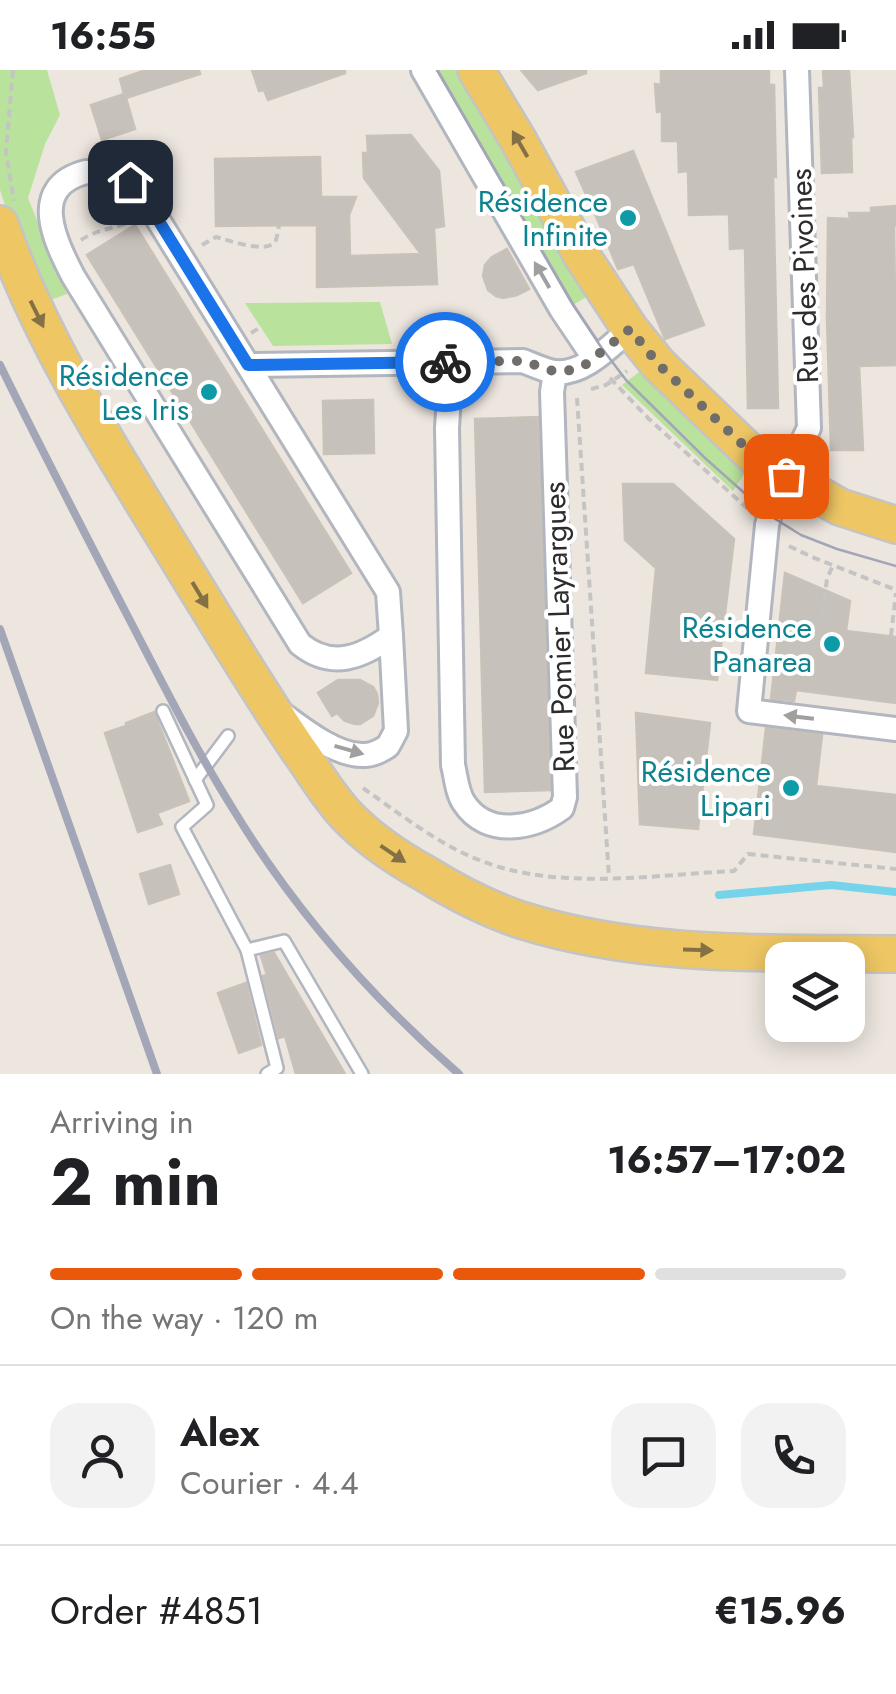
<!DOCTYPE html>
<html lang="en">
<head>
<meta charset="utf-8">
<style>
	body { margin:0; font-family:Jost,sans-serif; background:#f2f2f2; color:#202124; height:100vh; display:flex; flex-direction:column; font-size:38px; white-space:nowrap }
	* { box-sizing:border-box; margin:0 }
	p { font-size:32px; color:#757577 }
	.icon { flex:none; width:55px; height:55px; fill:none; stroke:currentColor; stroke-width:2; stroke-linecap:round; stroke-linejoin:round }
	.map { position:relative; height:1004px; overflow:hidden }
	.side { display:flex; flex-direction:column; background:#fff; flex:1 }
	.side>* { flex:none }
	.controls { position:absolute; left:765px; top:872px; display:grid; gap:20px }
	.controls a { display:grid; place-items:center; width:100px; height:100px; border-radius:20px; background:#fff; box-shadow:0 5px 25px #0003; font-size:50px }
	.pin { position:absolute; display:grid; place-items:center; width:85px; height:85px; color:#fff; margin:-42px; border-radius:20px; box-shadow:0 5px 15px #0006 }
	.courier { position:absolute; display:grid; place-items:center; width:100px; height:100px; margin:-50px; border:8px solid #1a73e8; border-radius:50%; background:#fff; color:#222; box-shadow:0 2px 12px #0007 }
	.head em { font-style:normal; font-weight:700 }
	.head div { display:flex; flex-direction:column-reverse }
	.head { display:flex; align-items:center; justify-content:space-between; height:170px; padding:0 50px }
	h1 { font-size:65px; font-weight:700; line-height:75px }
	.bar { display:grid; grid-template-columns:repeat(4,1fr); gap:15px 10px; align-content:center; height:120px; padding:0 50px }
	.bar i { height:12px; border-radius:8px; background:#e0e0e0 }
	.bar .selected { background:#ea580c }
	.bar p { grid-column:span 4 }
	.line { display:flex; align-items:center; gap:25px; padding:0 50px; border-top:2px solid #e0e0e0 }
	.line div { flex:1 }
	.round { display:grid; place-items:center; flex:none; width:105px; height:105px; border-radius:30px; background:#f2f2f2 }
	.status { display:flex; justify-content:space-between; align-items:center; height:70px; padding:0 50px; background:#fff; direction:ltr }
	.status svg { height:28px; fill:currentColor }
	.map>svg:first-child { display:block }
	.green { fill:#b9e29d }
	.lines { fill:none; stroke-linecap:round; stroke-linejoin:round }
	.stream { stroke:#75d3ec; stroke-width:8 }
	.building { fill:#c6c1ba; stroke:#c9c2b8; stroke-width:2.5 }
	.lane-casing { stroke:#b2b6bf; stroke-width:16 }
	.street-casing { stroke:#b2b6bf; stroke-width:28 }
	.primary-casing { stroke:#c4c4c4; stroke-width:40 }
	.path { stroke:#c4c4c4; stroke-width:4; stroke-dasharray:8 5; stroke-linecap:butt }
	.lane { stroke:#fff; stroke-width:11 }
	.street { stroke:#fff; stroke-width:22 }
	.primary { stroke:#eec664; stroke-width:35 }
	.tram { stroke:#a2a6b6; stroke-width:2.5 }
	.rail { stroke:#a2a6b6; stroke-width:8 }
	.oneway { fill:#837145 }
	.oneway2 { fill:#a0a0a0 }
	.done { stroke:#706d6b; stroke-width:10; stroke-dasharray:0 18 }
	.route { stroke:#1a73e8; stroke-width:12 }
	.culture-dot { fill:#0f9aa8; stroke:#fff; stroke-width:4 }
	.labels { text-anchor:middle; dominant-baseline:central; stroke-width:8; stroke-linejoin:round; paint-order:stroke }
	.culture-label { font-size:30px; fill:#0d838f; stroke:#fff; text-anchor:end }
	.street-label { font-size:30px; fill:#2c2c2c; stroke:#fff }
</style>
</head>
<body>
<div class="status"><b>16:55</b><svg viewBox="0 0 49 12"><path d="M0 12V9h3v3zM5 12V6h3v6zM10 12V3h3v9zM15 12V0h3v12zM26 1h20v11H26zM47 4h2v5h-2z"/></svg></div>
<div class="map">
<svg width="896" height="1004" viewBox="0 0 896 1004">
	<rect width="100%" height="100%" fill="#ede6df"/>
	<g class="green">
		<polygon points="0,0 47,0 60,45 45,74 28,128 67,224 45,232 20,180 0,120"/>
		<polygon points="429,0 463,0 588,226 568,238"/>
		<polygon points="380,232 392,274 273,276 245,233"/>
		<polygon points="646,297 748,398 733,421 622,315"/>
	</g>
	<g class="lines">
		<polyline class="stream" points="719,825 831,815 896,822"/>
	</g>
	<g class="building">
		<polygon points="146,0 199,0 200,4 126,28 135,59 102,70 91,35 124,24 120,9"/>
		<polygon points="252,0 345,0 345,3 268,30 264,20 259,21"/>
		<polygon points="521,0 586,0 586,3 538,20"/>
		<polygon points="661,0 769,0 769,15 774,15 776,107 773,107 778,338 748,338 745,178 730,179 729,144 689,145 688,101 679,102 678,71 662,71 662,41 657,42 655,14 661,15"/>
		<polygon points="823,0 849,0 853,67 851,67 852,102 822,103 819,18 824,18"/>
		<polygon points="411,65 439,101 444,156 434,158 437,214 317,217 317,155 216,156 215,89 320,87 321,127 356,127 349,145 350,186 421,184 364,108 363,83 368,83 367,66"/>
		<polygon points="633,81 704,255 665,269 634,194 618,199 591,134 600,129 589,131 576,102"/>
		<polygon points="896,136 896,155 894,156 896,295 859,296 863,380 831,380 827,249 828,148 850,149 849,143 871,143 871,138"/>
		<polygon points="135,155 351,503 303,533 87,185"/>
		<polygon points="507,179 529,219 517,225 503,228 496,226 488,220 483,206 485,195 492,187"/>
		<polygon points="373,330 374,383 324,384 323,331"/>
		<polygon points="538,347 550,720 485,722 475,349"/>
		<polygon points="623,414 673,414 734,469 717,610 646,603 656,498 625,470"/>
		<polygon points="785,503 850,531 846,561 896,567 896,633 796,620 794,631 771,629"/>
		<polygon points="338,610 360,610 373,617 377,624 378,633 373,646 360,654 355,654 345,651 337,643 332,646 318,623"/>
		<polygon points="154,642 189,731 157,743 162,754 138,762 105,663 126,656 126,653"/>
		<polygon points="636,643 710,653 698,759 640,754"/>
		<polygon points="766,658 822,665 816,716 896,725 896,782 754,764"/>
		<polygon points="170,795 179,824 149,834 140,804"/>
		<polygon points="274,883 345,1004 296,1004 285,966 279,968 263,906 267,905 261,886"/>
		<polygon points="246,913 261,975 239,983 218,923"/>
	</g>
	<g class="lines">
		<g class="lane-casing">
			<g id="lane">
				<polyline points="163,641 207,735 182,757 247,880"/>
				<polyline points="195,710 228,666"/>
				<polyline points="267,1004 277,998 247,880 284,871 362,1004"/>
			</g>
		</g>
		<g class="street-casing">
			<g id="street">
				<polyline points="423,0 561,239 594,288"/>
				<polyline points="797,0 809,358 773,432 767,455 749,641 896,659"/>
				<path d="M 86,102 C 106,103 122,107 139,119 L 388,522 L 391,566 C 362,587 332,600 300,574 L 73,206 C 55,171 28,117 86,102 Z"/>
				<path d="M 451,292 L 447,358 L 453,695 C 456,707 457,723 464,733 C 487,768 533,759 562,738 L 565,727 L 552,322 L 555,302"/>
				<path d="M 248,295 L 523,291 C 533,295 544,300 554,302 C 583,306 610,276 630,259"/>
				<path d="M 285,646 C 305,661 339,687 365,685 C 373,685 382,680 388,676 L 396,661 L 391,566"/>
			</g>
		</g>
		<g class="primary-casing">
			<g id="primary">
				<polyline points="476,0 517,68 582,186 630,259 659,295 759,391 840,437 896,455"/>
				<path d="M 0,154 C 43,277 117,389 185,500 C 222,560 258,620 298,679 C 314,701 328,726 347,746 C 370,770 397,788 426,804 C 455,822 488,839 521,850 C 641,888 771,883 896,884"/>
			</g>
		</g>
		<g class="path">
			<polyline points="13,0 6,82 14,131"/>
			<path d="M 81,170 C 98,159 114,159 132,151"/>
			<path d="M 202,175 L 216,167 C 229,170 265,184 275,172 C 277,169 278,160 279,156"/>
			<polyline points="251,263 261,257"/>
			<polyline points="610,308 649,349 748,439"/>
			<polyline points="591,319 606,315 627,301"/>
			<polyline points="577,328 609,807"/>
			<polyline points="789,476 812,487 896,520"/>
			<polyline points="826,541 823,540 827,509 833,495"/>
			<polyline points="891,566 896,523"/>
			<path d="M 363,718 C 397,742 434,771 474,788 C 554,822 650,805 734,801 L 748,784 L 896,799"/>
		</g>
		<use href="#lane" class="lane"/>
		<use href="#street" class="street"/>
		<use href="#primary" class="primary"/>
		<polyline class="tram" points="437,0 574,236 601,277 626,310 705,388 769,445 801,465 837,479 896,496"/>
		<g class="rail">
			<path d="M 0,295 C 40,377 82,458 124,539 C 159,606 193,675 233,739 C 293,838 372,928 459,1004"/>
			<polyline points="0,559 157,1004"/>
		</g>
	</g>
	<defs><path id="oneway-solid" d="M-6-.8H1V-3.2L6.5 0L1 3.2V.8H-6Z" transform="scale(2.5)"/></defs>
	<g class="oneway">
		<use href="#oneway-solid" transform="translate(520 74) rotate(-120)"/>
		<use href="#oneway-solid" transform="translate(37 244) rotate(64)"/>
		<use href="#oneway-solid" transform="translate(200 525) rotate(59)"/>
		<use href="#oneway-solid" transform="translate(393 784) rotate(34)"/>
		<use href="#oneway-solid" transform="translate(698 880) rotate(2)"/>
	</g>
	<g class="oneway2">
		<use href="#oneway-solid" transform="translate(542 205) rotate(-120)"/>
		<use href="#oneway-solid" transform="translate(799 647) rotate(-173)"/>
		<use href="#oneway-solid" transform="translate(349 680) rotate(16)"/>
	</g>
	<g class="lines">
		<polyline class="done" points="445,292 523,291 556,302 572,300 585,295 630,259 659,295 760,391 786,406"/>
		<polyline class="route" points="130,112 139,119 248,295 445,292"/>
	</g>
	<g class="culture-dot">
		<circle cx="628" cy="148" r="10"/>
		<circle cx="209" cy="322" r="10"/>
		<circle cx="832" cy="574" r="10"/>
		<circle cx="791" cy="718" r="10"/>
	</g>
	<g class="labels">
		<g class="culture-label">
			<text x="608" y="131">Résidence<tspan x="608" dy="34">Infinite</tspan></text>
			<text x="189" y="305">Résidence<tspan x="189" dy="34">Les Iris</tspan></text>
			<text x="812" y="557">Résidence<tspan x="812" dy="34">Panarea</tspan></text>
			<text x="771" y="701">Résidence<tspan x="771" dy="34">Lipari</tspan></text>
		</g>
		<g class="street-label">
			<text transform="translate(804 206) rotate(-92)">Rue des Pivoines</text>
			<text transform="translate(559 557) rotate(-92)">Rue Pomier Layrargues</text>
		</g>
	</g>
</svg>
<div class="controls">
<a><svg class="icon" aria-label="layers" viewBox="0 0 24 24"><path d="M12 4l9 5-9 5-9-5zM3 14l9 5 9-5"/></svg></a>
</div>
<div class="pin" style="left:786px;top:406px;background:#ea580c"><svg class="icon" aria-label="bag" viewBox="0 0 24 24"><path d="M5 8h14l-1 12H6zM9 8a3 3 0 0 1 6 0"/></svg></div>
<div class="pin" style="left:130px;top:112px;background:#1f2937"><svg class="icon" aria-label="home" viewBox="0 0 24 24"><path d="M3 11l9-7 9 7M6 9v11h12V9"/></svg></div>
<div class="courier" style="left:445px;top:292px"><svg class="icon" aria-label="bike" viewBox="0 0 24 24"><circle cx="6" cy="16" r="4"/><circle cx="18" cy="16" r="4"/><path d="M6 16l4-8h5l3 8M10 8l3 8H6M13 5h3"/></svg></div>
</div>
<section class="side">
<div class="head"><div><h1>2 min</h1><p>Arriving in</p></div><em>16:57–17:02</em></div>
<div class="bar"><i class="selected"></i><i class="selected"></i><i class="selected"></i><i></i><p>On the way · 120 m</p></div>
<div class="line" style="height:180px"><a class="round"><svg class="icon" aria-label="person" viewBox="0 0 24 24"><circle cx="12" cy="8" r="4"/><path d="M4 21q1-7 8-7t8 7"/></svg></a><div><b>Alex</b><p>Courier · 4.4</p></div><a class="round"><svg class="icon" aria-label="chat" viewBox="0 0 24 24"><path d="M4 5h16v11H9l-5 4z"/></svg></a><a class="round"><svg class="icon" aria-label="phone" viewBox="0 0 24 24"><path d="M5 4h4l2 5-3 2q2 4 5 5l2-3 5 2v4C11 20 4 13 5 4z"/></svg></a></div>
<div class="line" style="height:130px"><div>Order #4851</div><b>€15.96</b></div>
</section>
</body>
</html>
